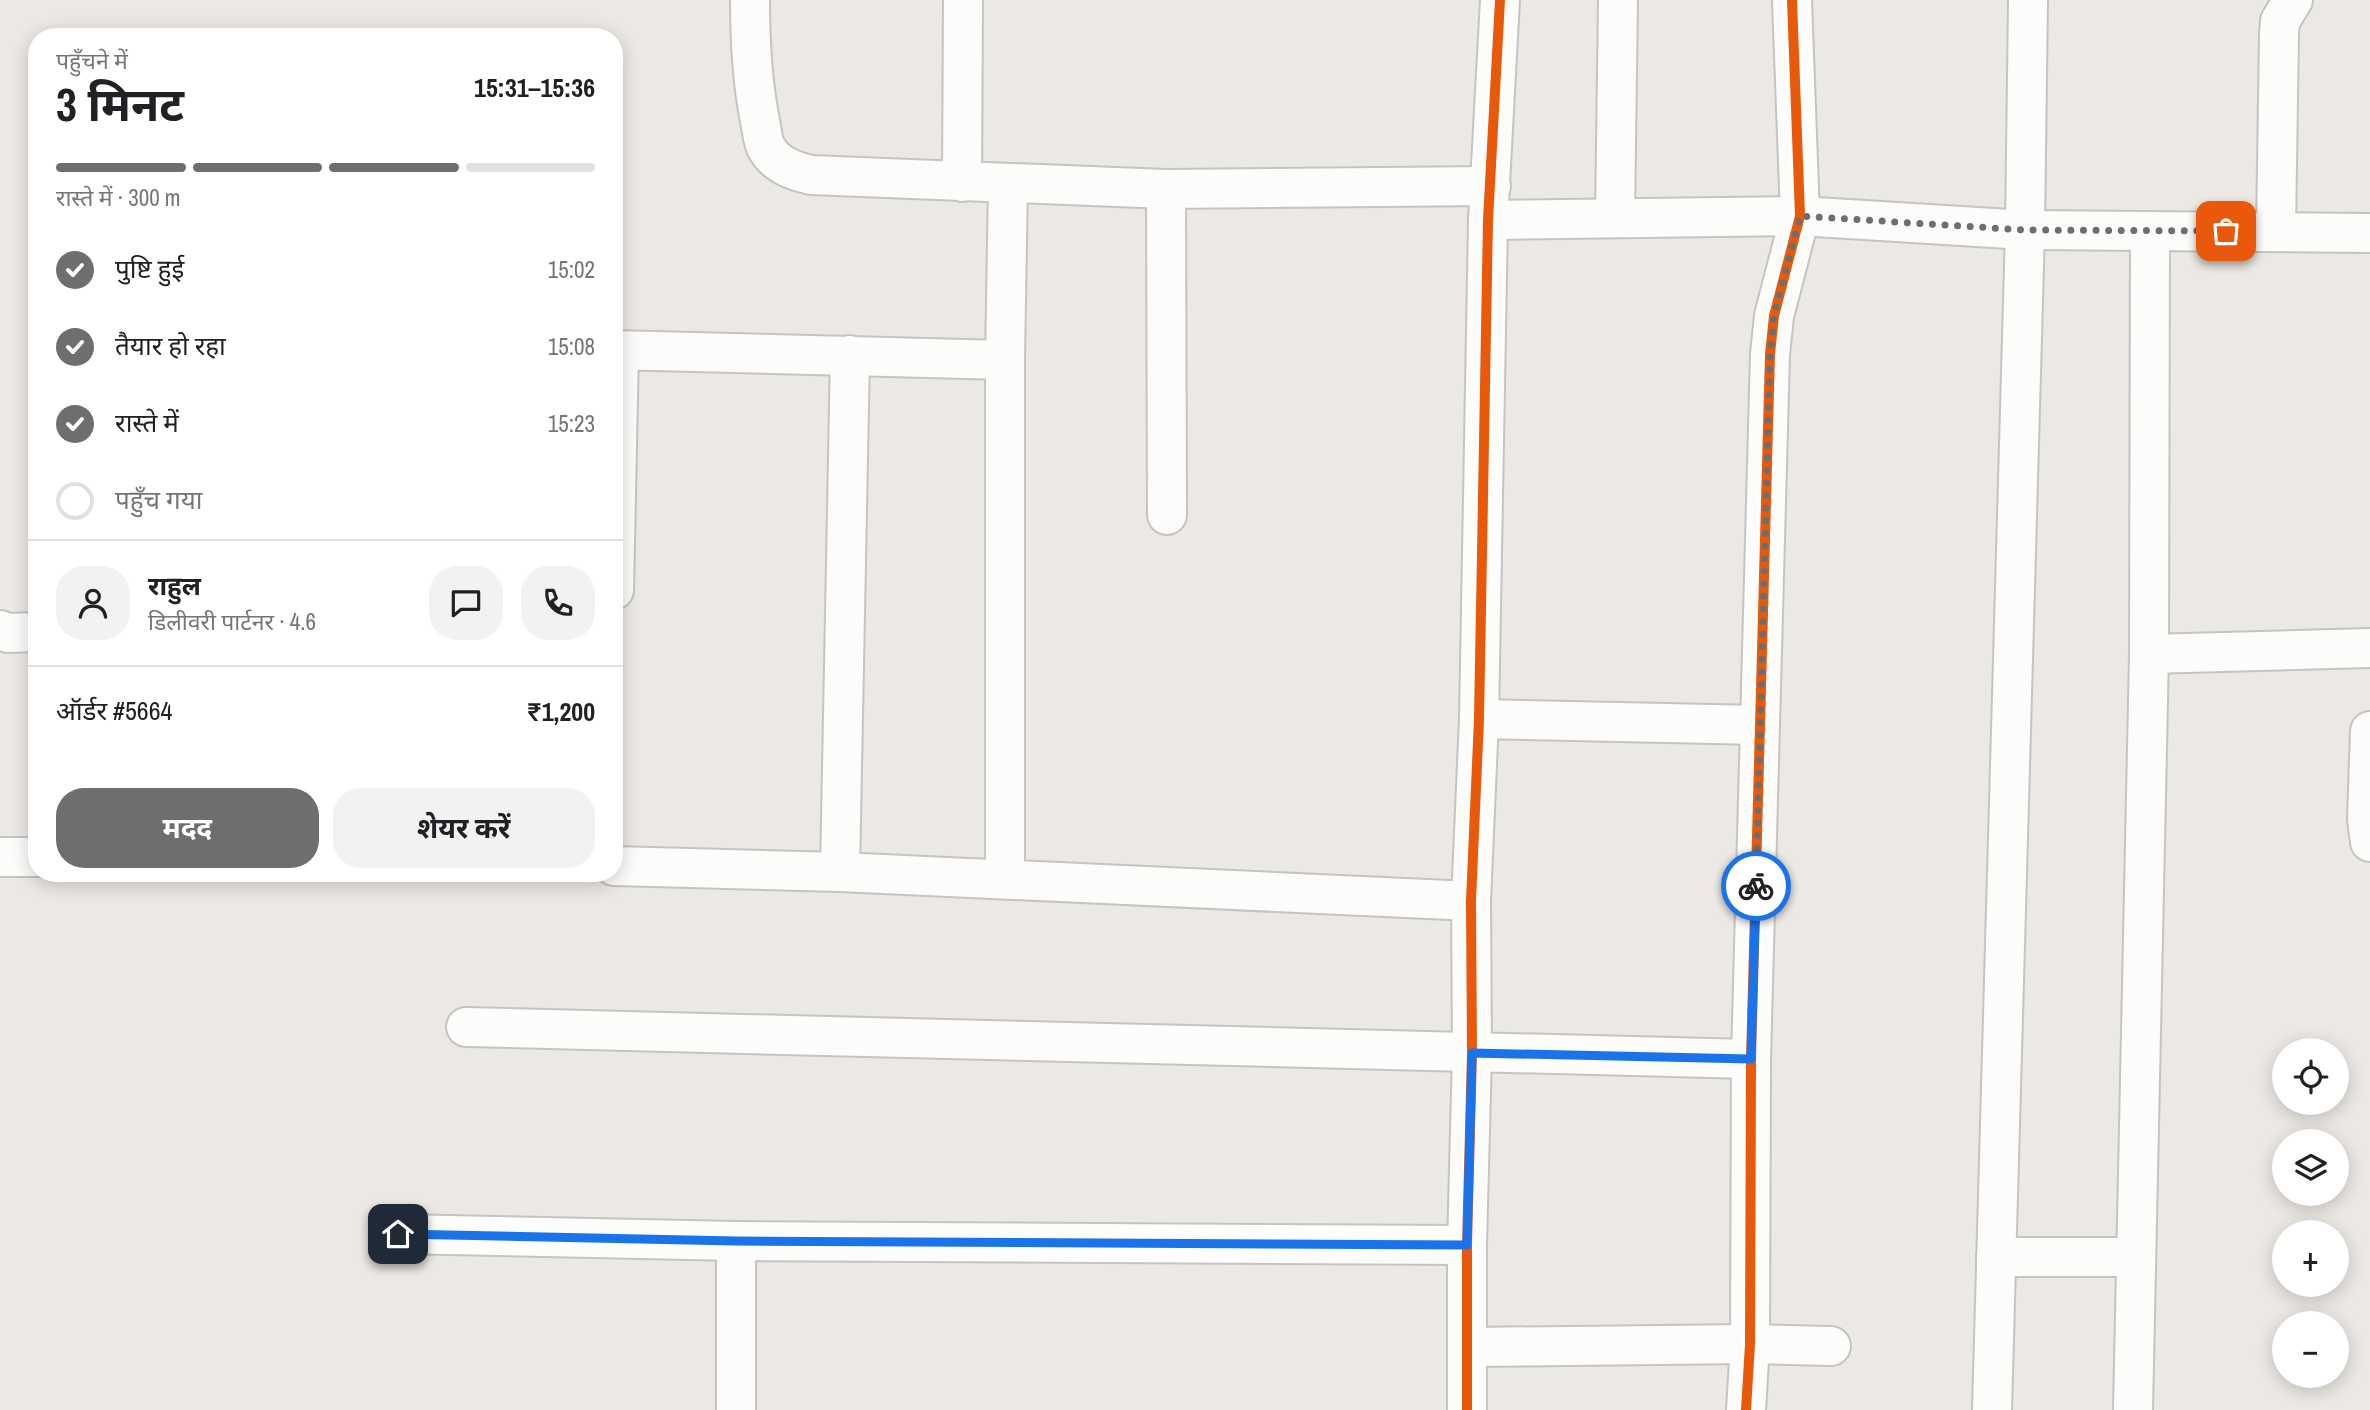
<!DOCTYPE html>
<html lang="hi">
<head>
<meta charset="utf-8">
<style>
	body { margin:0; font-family:"Archivo Narrow","Noto Sans Devanagari",sans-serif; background:#f2f2f2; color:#202124; height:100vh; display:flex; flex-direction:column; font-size:26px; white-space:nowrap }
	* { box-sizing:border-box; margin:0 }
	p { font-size:23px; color:#757577 }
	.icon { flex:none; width:38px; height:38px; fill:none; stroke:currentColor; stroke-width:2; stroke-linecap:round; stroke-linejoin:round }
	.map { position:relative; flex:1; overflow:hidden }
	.details { position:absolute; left:28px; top:28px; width:595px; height:854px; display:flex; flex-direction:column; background:#fff; border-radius:28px; box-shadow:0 4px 18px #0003 }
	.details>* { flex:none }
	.controls { position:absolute; left:2272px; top:1038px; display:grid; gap:14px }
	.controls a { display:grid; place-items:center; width:77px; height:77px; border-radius:50%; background:#fff; box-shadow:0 4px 18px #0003; font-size:35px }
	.pin { position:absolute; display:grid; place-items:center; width:60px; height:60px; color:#fff; margin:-30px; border-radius:14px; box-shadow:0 4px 10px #0006 }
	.courier { position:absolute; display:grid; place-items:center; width:70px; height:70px; margin:-35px; border:5px solid #1a73e8; border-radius:50%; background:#fff; color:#222; box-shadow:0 2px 9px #0007 }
	.headline em { font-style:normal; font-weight:700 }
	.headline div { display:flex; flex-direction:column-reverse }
	.headline { display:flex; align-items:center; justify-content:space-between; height:119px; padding:0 28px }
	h1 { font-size:46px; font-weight:700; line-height:52px }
	.bar { display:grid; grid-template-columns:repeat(4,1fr); gap:10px 7px; align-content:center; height:84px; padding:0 28px }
	.bar i { height:9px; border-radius:5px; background:#e0e0e0 }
	.bar .on { background:#706e6d }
	.bar p { grid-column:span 4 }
	.line { display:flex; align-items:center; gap:18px; padding:0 28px; border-top:2px solid #e0e0e0 }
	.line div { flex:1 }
	.round { display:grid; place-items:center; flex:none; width:74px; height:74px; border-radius:28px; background:#f2f2f2 }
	ol { padding:0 28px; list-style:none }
	li { display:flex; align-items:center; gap:21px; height:77px }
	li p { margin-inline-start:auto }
	li .icon { padding:7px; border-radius:50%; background:#706e6d; color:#fff; stroke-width:4 }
	li:last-child { color:#757577 }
	li i { width:38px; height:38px; border:4px solid #e0e0e0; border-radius:50% }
	.button { display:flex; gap:14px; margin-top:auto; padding:14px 28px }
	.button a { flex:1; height:80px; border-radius:28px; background:#706e6d; color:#fff; font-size:28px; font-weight:700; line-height:80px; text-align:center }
	.button a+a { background:#f2f2f2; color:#202124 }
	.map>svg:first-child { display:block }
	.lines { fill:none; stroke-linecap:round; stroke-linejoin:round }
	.minor-casing { stroke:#c5c4c4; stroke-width:42 }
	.minor { stroke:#fcfcfb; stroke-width:38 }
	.cycleway-casing { stroke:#fff; stroke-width:15 }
	.cycleway { stroke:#e8590c; stroke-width:10 }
	.done { stroke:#706e6d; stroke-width:7; stroke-dasharray:0 12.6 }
	.route { stroke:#1a73e8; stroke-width:9 }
</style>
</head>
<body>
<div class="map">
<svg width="2370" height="1410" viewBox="0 0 2370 1410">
	<rect width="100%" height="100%" fill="#ece8e4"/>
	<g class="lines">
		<g class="minor-casing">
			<g id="minor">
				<path d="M 750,0 C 750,40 752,81 760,121 C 762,129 762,140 766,147 C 775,165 794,171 811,175 L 1166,189 L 1491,186"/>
				<polyline points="962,182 963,0"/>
				<polyline points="1166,189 1167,515"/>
				<polyline points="1615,217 1618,0"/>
				<polyline points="1488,220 1800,216 2025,230 2370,233"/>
				<polyline points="2276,230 2279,35 2280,21 2293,0"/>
				<polyline points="614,350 1005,360"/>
				<polyline points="614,590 619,350"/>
				<polyline points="0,630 8,633 37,632"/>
				<polyline points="2149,654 2370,648"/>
				<polyline points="1479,719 1760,725"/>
				<polyline points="2370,731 2367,819 2370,842"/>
				<polyline points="0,857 37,857"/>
				<polyline points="614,866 840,872 1471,901"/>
				<polyline points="840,872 850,355"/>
				<polyline points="1005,879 1005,360 1008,184"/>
				<polyline points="466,1027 1751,1059"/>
				<polyline points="398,1234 736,1241 1467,1245"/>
				<polyline points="1996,1257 2136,1257"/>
				<polyline points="1467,1347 1750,1344 1831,1346"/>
				<polyline points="736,1410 736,1241"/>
				<polyline points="1467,1410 1467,1245 1472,1053 1471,901 1479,719 1488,220 1500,0"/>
				<polyline points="1746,1410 1750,1344 1751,1059 1770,354 1774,316 1800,216 1792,0"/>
				<polyline points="1992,1410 2025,230 2028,0"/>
				<polyline points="2133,1410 2149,654 2150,233"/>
			</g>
		</g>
		<use href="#minor" class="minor"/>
		<g class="cycleway-casing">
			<g id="cycleway">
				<polyline points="1467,1410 1467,1245 1472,1053 1471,901 1479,719 1488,220 1500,0"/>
				<polyline points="1746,1410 1750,1344 1751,1059 1770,354 1774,316 1800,216 1792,0"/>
			</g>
		</g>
		<use href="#cycleway" class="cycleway"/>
	</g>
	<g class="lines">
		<polyline class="done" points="1756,886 1770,354 1774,316 1800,216 2025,230 2226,231"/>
		<polyline class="route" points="398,1234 736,1241 1467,1245 1472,1053 1751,1059 1756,886"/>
	</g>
</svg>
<div class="controls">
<a><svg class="icon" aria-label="locate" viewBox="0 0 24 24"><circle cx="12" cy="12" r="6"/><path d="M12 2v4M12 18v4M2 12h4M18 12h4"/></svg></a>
<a><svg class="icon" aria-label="layers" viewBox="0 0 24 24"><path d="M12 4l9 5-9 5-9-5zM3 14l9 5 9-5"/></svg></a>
<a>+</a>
<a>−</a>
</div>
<div class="pin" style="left:2226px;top:231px;background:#ea580c"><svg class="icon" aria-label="bag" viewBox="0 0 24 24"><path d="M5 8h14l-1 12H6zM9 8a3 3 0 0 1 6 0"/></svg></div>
<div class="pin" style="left:398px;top:1234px;background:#1f2937"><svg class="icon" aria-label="home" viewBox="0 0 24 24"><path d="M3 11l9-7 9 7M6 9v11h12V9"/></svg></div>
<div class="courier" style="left:1756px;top:886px"><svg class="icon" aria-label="bike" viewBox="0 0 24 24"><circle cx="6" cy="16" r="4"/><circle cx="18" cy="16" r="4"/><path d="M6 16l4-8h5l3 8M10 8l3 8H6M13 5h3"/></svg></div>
<section class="details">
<div class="headline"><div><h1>3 मिनट</h1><p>पहुँचने में</p></div><em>15:31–15:36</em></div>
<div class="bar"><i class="on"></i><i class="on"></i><i class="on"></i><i></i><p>रास्ते में · 300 m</p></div>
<ol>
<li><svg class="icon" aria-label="check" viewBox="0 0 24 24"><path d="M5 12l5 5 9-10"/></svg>पुष्टि हुई<p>15:02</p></li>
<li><svg class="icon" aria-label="check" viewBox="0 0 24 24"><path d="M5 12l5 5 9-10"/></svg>तैयार हो रहा<p>15:08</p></li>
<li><svg class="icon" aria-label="check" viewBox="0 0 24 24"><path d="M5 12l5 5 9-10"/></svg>रास्ते में<p>15:23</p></li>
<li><i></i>पहुँच गया</li>
</ol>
<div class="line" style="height:126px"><a class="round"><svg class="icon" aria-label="person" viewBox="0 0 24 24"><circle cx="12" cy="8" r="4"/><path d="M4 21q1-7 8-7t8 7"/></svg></a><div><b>राहुल</b><p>डिलीवरी पार्टनर · 4.6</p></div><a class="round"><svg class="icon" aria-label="chat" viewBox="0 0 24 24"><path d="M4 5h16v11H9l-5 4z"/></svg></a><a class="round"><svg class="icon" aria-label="phone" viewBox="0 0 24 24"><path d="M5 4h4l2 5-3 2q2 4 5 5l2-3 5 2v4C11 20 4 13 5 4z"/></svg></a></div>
<div class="line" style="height:91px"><div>ऑर्डर #5664</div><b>₹1,200</b></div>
<div class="button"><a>मदद</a><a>शेयर करें</a></div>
</section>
</div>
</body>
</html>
